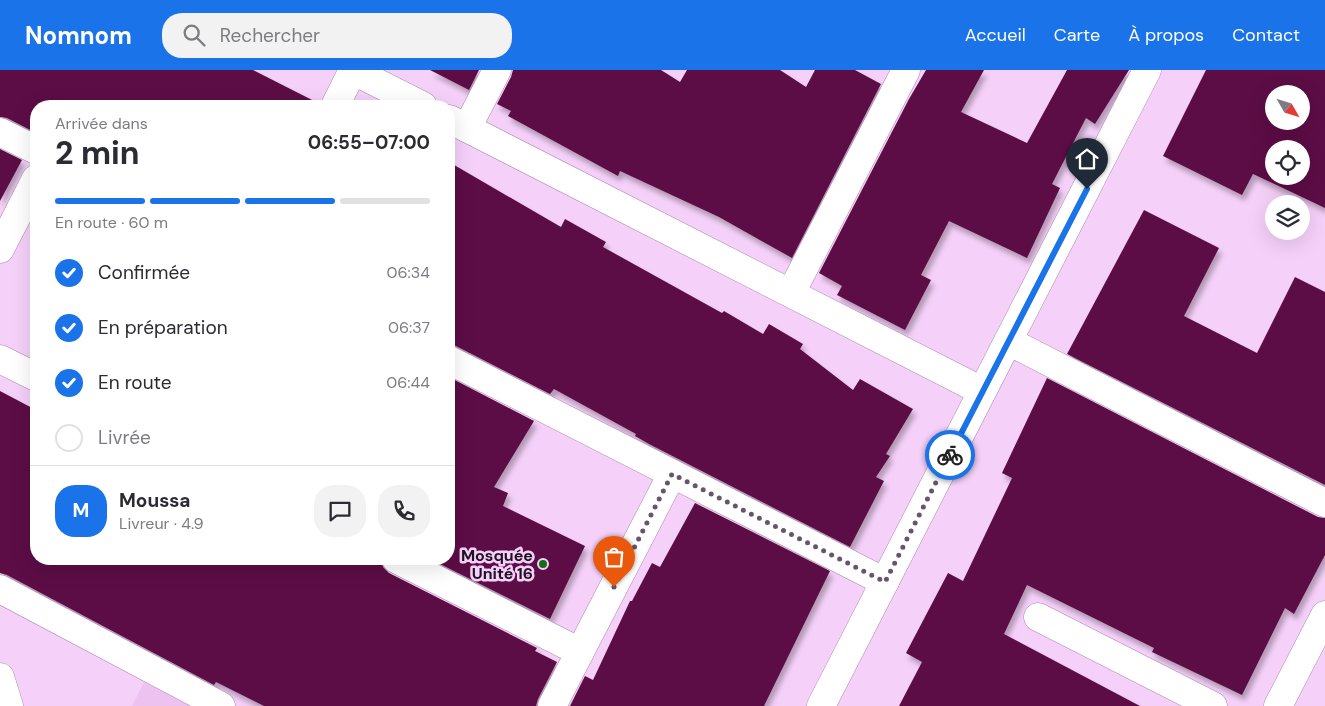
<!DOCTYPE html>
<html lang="fr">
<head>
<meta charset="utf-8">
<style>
	body { margin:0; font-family:"DM Sans",sans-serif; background:#f2f2f3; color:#2b2b33; height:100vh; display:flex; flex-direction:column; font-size:19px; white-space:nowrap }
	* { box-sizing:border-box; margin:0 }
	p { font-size:16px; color:#7c7c81 }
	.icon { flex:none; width:28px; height:28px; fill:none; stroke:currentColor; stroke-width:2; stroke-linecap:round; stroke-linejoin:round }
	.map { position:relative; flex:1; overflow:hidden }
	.sheet { position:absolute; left:30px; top:30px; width:425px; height:465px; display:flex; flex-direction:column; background:#fff; border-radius:20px; box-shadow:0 5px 20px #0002 }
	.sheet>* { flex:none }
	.needle { width:32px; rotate:129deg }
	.fabs { position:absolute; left:1265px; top:15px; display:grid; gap:10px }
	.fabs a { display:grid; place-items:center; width:45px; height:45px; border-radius:50%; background:#fff; box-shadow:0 5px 20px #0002; font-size:25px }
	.pin { position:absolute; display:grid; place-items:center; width:42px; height:42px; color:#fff; margin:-51px -21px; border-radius:50% 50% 50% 0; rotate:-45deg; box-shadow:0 0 5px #0007 }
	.pin .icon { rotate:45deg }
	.courier { position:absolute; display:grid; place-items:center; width:50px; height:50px; margin:-25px; border:4px solid #1a73e8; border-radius:50%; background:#fff; color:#222; box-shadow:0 1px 6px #0007 }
	.overview em { font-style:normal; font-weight:700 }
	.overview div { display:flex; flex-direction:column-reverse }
	.overview { display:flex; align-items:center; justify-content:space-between; height:85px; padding:0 25px }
	h1 { font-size:32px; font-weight:700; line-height:38px }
	.bar { display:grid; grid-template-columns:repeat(4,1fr); gap:8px 5px; align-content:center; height:60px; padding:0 25px }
	.bar i { height:6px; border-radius:4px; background:#e1e1e2 }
	.bar .active { background:#1a73e8 }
	.bar p { grid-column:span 4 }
	.line { display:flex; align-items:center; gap:12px; padding:0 25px; border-top:1px solid #e1e1e2 }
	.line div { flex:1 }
	.round { display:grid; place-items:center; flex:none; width:52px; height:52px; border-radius:20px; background:#f2f2f3 }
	ol { padding:0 25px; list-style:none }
	li { display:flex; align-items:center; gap:15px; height:55px }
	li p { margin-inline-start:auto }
	li .icon { padding:5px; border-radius:50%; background:#1a73e8; color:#fff; stroke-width:4 }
	li:last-child { color:#7c7c81 }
	li i { width:28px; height:28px; border:2px solid #e1e1e2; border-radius:50% }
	header { display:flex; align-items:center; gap:30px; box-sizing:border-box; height:70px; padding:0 25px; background:#1a73e8; color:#fff }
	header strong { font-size:24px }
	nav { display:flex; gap:28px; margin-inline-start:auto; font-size:18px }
	.search { width:350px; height:45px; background:#f2f2f3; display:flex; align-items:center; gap:12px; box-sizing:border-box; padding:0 18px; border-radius:20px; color:#7c7c81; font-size:19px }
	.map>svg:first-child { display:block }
	.built { fill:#edc2f1 }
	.building { fill:#5b1144; fill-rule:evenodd; filter:url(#shadow) }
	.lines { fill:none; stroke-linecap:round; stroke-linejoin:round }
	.street-casing { stroke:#ac8aaf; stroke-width:29 }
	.secondary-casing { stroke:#ac8aaf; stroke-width:29 }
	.street { stroke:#fff; stroke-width:28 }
	.secondary { stroke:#fff; stroke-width:28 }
	.done { stroke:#6a546d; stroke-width:5; stroke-dasharray:0 9 }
	.route { stroke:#1a73e8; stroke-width:6 }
	.poi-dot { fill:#136e19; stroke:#f5d0f9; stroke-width:2 }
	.labels { text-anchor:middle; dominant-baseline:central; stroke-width:5; stroke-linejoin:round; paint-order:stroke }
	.poi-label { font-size:16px; font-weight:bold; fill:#1f1221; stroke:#f5d0f9; text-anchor:end }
</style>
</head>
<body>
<header>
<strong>Nomnom</strong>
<div class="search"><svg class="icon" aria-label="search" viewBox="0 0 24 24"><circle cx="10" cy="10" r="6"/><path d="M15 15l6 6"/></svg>Rechercher</div>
<nav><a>Accueil</a><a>Carte</a><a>À propos</a><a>Contact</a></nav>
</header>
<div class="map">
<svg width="1325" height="636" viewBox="0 0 1325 636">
	<defs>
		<filter id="shadow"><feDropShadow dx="3" dy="5.5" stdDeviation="2.5" flood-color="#0004"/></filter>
	</defs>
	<rect width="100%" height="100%" fill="#f5d0f9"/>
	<polygon class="built" points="144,612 193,636 132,636"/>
	<g class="building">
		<polygon points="0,0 253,0 320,34 319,36 36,36 36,63 7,48 0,47"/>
		<polygon points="430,0 479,0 469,20"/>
		<polygon points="513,0 661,0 680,12 687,0 780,0 806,17 815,0 855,0 881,14 792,188 719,147 620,101 618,106 508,46 511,41 497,34 511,7"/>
		<polygon points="926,0 984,0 961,42 1027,73 1067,0 1129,0 1095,54 1086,48 1052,114 1060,118 1027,188 949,151 921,205 931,210 905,260 837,225 842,216 819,203 909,29"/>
		<path d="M 1206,0 L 1325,0 L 1325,138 L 1253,104 L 1242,125 L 1163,86 ZM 1274,24 L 1301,24 L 1301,51 L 1274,51 ZM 1274,79 L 1301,79 L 1301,106 L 1274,106 Z"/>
		<polygon points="0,79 22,90 0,131"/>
		<polygon points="449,92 561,157 565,149 606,172 603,177 722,243 724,241 763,264 769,254 803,274 800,279 853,320 860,309 913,339 886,384 890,386 876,407 884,411 850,477 649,374 635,366 636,364 554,319 550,324 456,276 449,274"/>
		<polygon points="1144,140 1219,178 1184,246 1257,283 1295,207 1325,222 1325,415 1067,284"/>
		<polygon points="449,307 534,351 494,417 508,423 503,436 585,476 550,549 430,489 449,489"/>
		<polygon points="1047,308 1318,447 1325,448 1325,485 1294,544 1285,538 1242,625 1152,582 1154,578 1027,515 1004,564 1140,636 899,636 922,592 906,583 948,503 963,511 1012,408 1002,403"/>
		<polygon points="0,321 36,340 36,489 381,489 383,497 389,503 537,578 535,581 557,592 538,629 536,636 264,636 216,612 214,615 7,505 0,503"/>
		<polygon points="695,433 830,501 764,636 570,636 585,606 593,610 630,531 632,531 652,493 660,497"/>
	</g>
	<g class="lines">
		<g class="street-casing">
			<g id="street">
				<polyline points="352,0 423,36"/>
				<polyline points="335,36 353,0"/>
				<polyline points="449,49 982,321"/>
				<polyline points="467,58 497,0"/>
				<polyline points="0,62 36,80"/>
				<polyline points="0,179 36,109"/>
				<polyline points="791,223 906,0"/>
				<polyline points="1008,271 1325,433"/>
				<polyline points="0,289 36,307"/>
				<polyline points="449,290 885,512"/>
				<polyline points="396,489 580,582"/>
				<polyline points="0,519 221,636"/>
				<polyline points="1038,547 1213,636"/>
				<polyline points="0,607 9,636"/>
				<polyline points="552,636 672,404"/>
				<polyline points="1278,636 1325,545"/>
			</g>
		</g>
		<g class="secondary-casing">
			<polyline id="secondary" points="821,636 1147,0"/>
		</g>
		<use href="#street" class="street"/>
		<use href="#secondary" class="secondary"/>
	</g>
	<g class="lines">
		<polyline class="done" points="614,517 672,404 885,512 950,385"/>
		<polyline class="route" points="950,385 1087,119"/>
	</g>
	<circle class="poi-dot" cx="543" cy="494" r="5"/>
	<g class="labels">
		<g class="poi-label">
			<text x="533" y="485">Mosquée<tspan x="533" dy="18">Unité 16</tspan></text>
		</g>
	</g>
</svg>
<div class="fabs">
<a><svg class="needle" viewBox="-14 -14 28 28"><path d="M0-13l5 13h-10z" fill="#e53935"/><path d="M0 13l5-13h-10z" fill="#7c7c81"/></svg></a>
<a><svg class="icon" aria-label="locate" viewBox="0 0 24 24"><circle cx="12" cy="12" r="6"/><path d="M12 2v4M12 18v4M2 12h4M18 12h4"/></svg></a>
<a><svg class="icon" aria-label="layers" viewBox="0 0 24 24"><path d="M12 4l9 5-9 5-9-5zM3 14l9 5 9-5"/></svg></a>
</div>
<div class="pin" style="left:614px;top:517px;background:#ea580c"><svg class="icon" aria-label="bag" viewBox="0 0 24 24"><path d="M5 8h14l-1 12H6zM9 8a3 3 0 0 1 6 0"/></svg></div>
<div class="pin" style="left:1087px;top:119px;background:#1f2937"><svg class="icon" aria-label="home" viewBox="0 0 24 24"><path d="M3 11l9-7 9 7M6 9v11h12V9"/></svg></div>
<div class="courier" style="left:950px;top:385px"><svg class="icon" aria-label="bike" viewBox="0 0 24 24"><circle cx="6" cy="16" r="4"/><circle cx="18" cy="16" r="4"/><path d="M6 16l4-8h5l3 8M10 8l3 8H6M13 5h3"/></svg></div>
<section class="sheet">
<div class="overview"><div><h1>2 min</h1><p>Arrivée dans</p></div><em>06:55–07:00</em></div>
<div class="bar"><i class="active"></i><i class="active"></i><i class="active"></i><i></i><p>En route · 60 m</p></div>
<ol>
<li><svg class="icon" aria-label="check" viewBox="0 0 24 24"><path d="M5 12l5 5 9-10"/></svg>Confirmée<p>06:34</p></li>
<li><svg class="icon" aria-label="check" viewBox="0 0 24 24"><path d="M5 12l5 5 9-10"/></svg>En préparation<p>06:37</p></li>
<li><svg class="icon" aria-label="check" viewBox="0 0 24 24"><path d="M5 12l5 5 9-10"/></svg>En route<p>06:44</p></li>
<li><i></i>Livrée</li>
</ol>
<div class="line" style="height:90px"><b class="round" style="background:#1a73e8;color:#fff">M</b><div><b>Moussa</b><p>Livreur · 4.9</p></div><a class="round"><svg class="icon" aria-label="chat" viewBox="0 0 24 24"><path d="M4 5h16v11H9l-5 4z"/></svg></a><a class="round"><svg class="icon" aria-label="phone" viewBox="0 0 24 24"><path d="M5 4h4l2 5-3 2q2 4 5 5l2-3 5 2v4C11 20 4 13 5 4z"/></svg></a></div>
</section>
</div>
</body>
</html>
